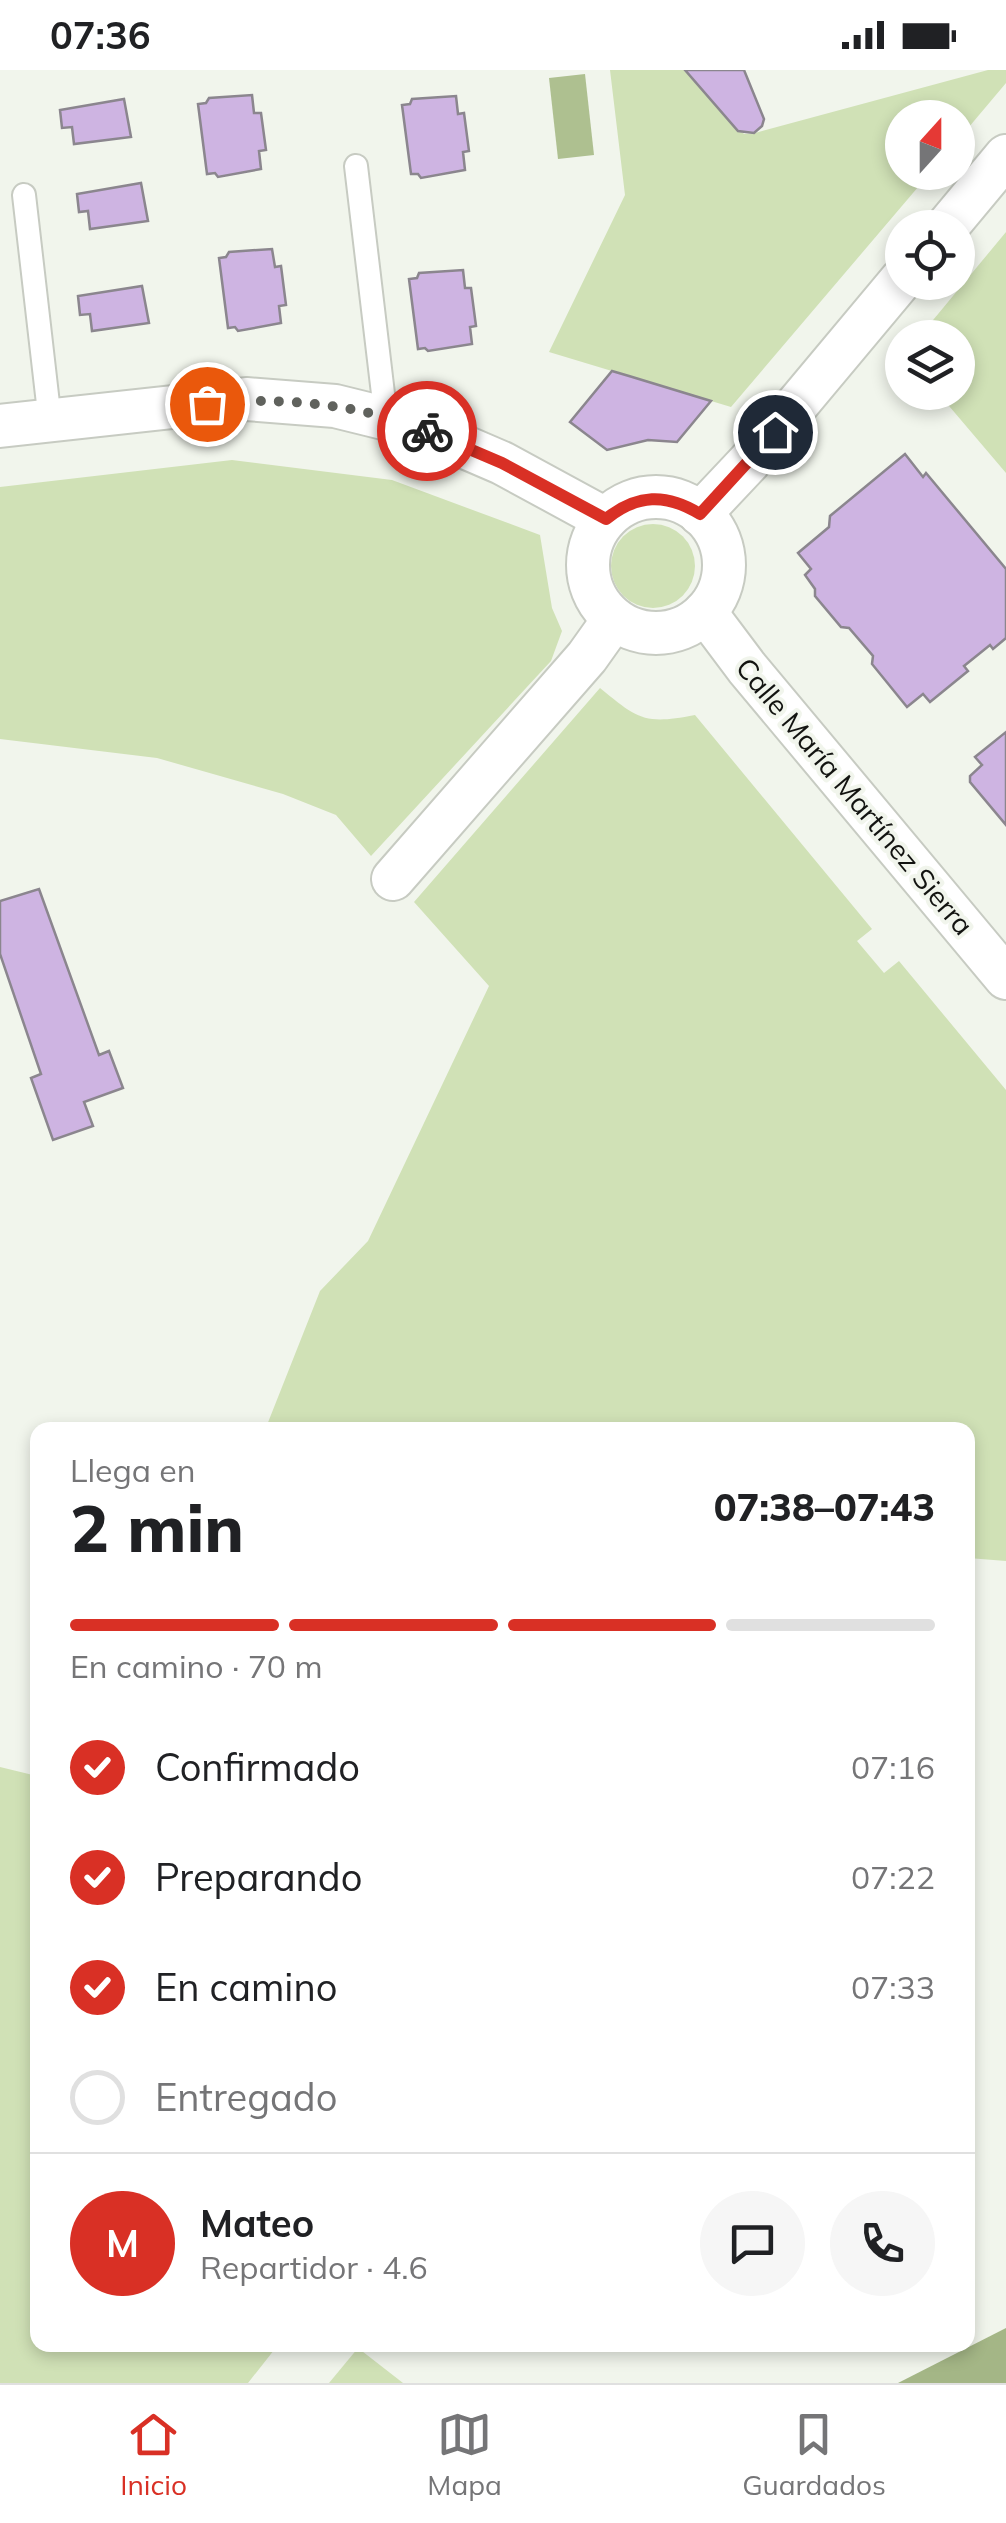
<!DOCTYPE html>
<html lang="es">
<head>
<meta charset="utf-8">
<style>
	body { margin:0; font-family:Mulish,sans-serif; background:#f6f6f6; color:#202124; height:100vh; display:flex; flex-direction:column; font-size:38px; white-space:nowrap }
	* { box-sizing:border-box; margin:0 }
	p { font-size:32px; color:#757577 }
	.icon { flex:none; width:55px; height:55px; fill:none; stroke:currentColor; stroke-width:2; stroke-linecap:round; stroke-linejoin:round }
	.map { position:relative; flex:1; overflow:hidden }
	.sheet { position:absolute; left:30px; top:1352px; width:945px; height:930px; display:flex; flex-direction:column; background:#fff; border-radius:20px; box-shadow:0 5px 15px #0003 }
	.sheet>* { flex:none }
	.needle { width:65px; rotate:21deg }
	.fabs { position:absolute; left:885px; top:30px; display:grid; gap:20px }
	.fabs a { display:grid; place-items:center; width:90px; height:90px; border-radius:50%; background:#fff; box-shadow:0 5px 15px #0003; font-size:50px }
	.pin { position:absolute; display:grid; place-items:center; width:85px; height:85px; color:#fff; margin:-42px; border:5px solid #fff; border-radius:50%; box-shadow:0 2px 10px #0007 }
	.courier { position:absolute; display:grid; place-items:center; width:100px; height:100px; margin:-50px; border:8px solid #d93025; border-radius:50%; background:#fff; color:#222; box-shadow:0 2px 12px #0007 }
	.headline em { font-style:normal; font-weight:800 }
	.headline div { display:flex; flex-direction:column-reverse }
	.headline { display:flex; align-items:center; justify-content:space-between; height:170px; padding:0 40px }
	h1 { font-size:65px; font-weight:800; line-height:75px }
	.bar { display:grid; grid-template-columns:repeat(4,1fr); gap:15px 10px; align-content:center; height:120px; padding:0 40px }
	.bar i { height:12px; border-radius:8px; background:#e0e0e0 }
	.bar .selected { background:#d93025 }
	.bar p { grid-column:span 4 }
	.line { display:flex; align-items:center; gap:25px; padding:0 40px; border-top:2px solid #e0e0e0 }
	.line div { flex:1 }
	.round { display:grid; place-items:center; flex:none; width:105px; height:105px; border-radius:52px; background:#f6f6f6 }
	ol { padding:0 40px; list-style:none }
	li { display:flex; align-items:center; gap:30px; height:110px }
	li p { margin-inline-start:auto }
	li .icon { padding:10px; border-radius:50%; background:#d93025; color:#fff; stroke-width:4 }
	li:last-child { color:#757577 }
	li i { width:55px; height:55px; border:5px solid #e0e0e0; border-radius:50% }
	.status { display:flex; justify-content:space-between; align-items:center; height:70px; padding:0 50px; background:#fff; direction:ltr }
	.status svg { height:28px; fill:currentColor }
	.tabs { display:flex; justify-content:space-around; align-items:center; height:140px; border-top:2px solid #e0e0e0; background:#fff; font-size:28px; color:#757577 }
	.tabs a { display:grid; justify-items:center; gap:5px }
	.tabs .selected { color:#d93025 }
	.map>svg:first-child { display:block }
	.green { fill:#d0e1b6 }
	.forest { fill:#a4b686 }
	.water { fill:#aec090 }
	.building { fill:#ceb4e2; stroke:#8b868e; stroke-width:2.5 }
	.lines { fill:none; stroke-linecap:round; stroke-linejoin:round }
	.lane-casing { stroke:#c7cbc2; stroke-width:26 }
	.street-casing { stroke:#c7cbc2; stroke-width:46 }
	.lane { stroke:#fff; stroke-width:22 }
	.street { stroke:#fff; stroke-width:42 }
	.done { stroke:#60625d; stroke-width:10; stroke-dasharray:0 18 }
	.route { stroke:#d93025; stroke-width:12 }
	.labels { text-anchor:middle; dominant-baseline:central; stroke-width:8; stroke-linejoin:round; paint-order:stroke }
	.street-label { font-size:28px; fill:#121310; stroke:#f1f5ec }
</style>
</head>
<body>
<div class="status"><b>07:36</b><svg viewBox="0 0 49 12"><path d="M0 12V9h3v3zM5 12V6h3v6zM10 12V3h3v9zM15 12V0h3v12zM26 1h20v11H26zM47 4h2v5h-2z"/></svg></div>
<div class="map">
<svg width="1006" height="2313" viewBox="0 0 1006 2313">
	<rect width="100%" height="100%" fill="#f1f5ec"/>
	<g class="green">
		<polygon points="610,0 685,0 744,64 755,63 988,0 1006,0 1006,13 958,70 958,48 902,48 902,102 930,103 731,337 549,282 625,125"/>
		<polygon points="1006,162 1006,403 938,323 958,322 958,268 919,267"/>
		<polygon points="232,390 392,410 540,465 552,538 562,561 551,591 371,786 336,745 283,724 157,688 0,669 0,417"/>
		<circle cx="653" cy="496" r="42"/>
		<path d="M 600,618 C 638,649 644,655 695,645 L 872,859 L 857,871 L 884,903 L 899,891 L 1006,1020 L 1006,1491 L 968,1488 L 968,1360 L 265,1360 L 320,1221 L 368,1171 L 489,916 L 414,832 Z"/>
		<polygon points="0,1697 37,1706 38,2275 278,2275 248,2313 0,2313"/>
		<polygon points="358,2278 403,2313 329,2313"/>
	</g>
	<polygon class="forest" points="1006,2258 1006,2313 898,2313"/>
	<polygon class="water" points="585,4 594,85 558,89 549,8"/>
	<g class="building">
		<polygon points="685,0 744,0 764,49 762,56 754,63 738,61"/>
		<polygon points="252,25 254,43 261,43 266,80 259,81 261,99 218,107 215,103 207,104 198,34 206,33 209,28"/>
		<polygon points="456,26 458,44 464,43 469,81 463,82 465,100 421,108 418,104 411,104 402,35 410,34 412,29"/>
		<polygon points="124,29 131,67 74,74 72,57 62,58 60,40"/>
		<polygon points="141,113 148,151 90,159 88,141 79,142 77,124"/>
		<polygon points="272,179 275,197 281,196 286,235 279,236 281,253 238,261 235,257 228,258 219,188 226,187 229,182"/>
		<polygon points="463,200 465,218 471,218 476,256 470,257 472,274 428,281 425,278 418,279 409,209 417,208 419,203"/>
		<polygon points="142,216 149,253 92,261 90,244 80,245 78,226"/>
		<polygon points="612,301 629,306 711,331 677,372 648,370 607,380 570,352"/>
		<polygon points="905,384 923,407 926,403 1006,499 1006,568 993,579 990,575 964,596 968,601 930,632 923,624 907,637 872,594 873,586 849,558 841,557 815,526 815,519 805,505 811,499 798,483 829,457 830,446"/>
		<polygon points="1006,662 1006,755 970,712 970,706 982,695 975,687"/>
		<polygon points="39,819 99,985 109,981 123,1018 84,1032 93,1056 53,1070 31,1008 41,1004 0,884 0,831"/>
	</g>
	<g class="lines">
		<g class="lane-casing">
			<g id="lane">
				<polyline points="356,96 386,349"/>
				<polyline points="24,125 50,351"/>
			</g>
		</g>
		<g class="street-casing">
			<g id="street">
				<polyline points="946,158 1006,86"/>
				<polyline points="0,356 246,329 335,336 416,356 502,393 605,449"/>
				<circle cx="656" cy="495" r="68"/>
				<polyline points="700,444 749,392 902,209"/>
				<polyline points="705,542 747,598 1006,908"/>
				<polyline points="393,809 587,587 614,549"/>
			</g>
		</g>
		<use href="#lane" class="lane"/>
		<use href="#street" class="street"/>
	</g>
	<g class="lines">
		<path class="done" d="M 207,334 C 275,326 363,334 427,361"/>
		<path class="route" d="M 427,361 L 502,393 L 606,449 C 637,424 666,423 700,444 L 775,362"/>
	</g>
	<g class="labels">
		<g class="street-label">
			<text transform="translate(855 726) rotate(50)">Calle María Martínez Sierra</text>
		</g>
	</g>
</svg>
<div class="fabs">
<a><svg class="needle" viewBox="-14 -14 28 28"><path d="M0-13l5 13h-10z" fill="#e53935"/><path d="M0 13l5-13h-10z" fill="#757577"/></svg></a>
<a><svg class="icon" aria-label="locate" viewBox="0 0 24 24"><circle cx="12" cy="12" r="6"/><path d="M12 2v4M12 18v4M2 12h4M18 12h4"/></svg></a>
<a><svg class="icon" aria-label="layers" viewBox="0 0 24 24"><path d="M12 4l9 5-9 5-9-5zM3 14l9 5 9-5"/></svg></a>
</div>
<div class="pin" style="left:207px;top:334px;background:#ea580c"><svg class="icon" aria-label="bag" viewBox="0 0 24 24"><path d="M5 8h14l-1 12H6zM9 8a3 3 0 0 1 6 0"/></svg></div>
<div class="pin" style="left:775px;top:362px;background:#1f2937"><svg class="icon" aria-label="home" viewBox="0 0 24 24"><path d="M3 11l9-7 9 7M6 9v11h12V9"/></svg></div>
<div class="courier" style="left:427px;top:361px"><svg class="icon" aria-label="bike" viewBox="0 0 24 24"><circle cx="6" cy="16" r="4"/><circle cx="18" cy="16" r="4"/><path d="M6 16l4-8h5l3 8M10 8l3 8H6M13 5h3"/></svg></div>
<section class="sheet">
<div class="headline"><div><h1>2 min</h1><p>Llega en</p></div><em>07:38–07:43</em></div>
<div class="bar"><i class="selected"></i><i class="selected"></i><i class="selected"></i><i></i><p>En camino · 70 m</p></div>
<ol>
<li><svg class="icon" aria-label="check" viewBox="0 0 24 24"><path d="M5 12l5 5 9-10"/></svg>Confirmado<p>07:16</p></li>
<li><svg class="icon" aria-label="check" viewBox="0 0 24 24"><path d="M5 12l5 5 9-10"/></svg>Preparando<p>07:22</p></li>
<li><svg class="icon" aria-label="check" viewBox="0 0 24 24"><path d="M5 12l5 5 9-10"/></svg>En camino<p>07:33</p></li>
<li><i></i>Entregado</li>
</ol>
<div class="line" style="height:180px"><b class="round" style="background:#d93025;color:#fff">M</b><div><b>Mateo</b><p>Repartidor · 4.6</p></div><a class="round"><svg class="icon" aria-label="chat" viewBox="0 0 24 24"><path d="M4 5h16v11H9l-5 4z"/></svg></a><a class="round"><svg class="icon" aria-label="phone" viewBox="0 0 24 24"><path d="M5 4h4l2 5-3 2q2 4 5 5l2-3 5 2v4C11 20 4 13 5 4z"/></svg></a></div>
</section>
</div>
<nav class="tabs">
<a class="selected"><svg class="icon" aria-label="home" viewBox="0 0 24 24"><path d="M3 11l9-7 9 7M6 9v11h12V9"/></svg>Inicio</a>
<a><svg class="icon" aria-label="map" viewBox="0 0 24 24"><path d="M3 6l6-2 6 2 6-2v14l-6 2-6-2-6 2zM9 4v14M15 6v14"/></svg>Mapa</a>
<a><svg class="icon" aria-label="saved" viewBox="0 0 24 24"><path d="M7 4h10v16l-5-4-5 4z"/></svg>Guardados</a>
</nav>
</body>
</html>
